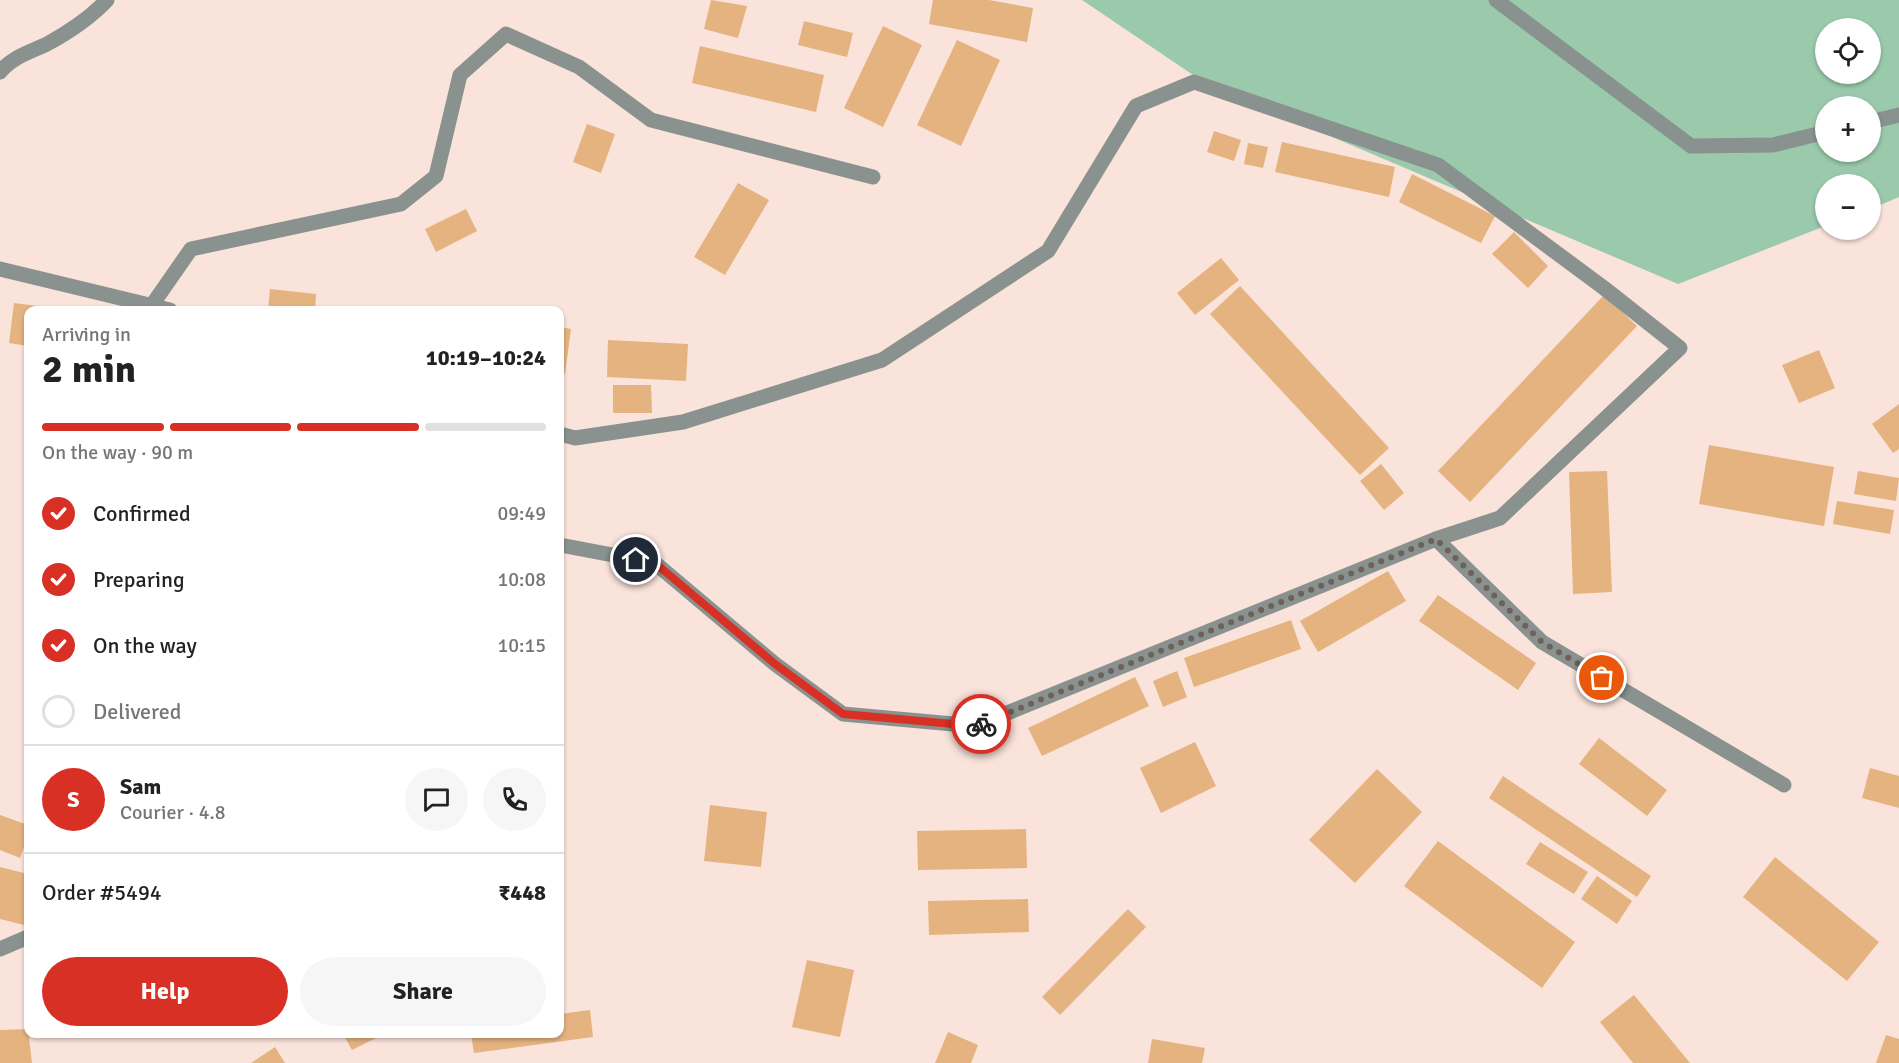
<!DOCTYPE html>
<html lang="en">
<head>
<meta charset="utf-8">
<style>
	body { margin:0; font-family:Signika,sans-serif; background:#f6f6f6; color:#222; height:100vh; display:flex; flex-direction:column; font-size:22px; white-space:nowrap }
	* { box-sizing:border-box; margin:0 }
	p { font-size:20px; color:#767676 }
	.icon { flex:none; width:33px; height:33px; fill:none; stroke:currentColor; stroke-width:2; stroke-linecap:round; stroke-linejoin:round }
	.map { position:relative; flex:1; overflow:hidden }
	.side { position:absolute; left:24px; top:306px; width:540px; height:732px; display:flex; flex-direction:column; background:#fff; border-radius:12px; box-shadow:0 2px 4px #0004 }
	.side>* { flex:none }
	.tools { position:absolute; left:1815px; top:18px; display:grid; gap:12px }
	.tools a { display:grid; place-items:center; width:66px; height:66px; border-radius:50%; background:#fff; box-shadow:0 2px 4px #0004; font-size:30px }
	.pin { position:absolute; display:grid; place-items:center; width:51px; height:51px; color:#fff; margin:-26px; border:3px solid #fff; border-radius:50%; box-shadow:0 2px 6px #0007 }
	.courier { position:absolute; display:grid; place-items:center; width:60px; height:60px; margin:-30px; border:4px solid #d93025; border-radius:50%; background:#fff; color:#222; box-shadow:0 2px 8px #0007 }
	.headline em { font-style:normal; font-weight:800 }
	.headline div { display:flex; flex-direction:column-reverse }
	.headline { display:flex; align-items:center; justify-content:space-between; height:102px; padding:0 18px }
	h1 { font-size:39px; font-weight:800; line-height:45px }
	.bar { display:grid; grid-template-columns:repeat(4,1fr); gap:9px 6px; align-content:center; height:72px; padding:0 18px }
	.bar i { height:8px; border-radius:4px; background:#e0e0e0 }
	.bar .active { background:#d93025 }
	.bar p { grid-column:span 4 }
	.line { display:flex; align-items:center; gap:15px; padding:0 18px; border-top:2px solid #e0e0e0 }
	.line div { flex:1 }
	.round { display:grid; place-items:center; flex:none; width:63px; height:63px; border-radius:32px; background:#f6f6f6 }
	ol { padding:0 18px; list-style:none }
	li { display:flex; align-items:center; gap:18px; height:66px }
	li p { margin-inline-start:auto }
	li .icon { padding:6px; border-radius:50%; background:#d93025; color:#fff; stroke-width:4 }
	li:last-child { color:#767676 }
	li i { width:33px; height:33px; border:3px solid #e0e0e0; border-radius:50% }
	.cta { display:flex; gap:12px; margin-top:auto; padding:12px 18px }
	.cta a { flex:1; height:69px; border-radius:36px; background:#d93025; color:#fff; font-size:24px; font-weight:800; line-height:69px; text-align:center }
	.cta a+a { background:#f6f6f6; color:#222 }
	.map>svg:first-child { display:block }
	.green { fill:#9ac9ab; fill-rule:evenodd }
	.building { fill:#e5b37f }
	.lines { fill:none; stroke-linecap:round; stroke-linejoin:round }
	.minor { stroke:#89928e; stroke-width:15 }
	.done { stroke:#6e605b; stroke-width:6; stroke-dasharray:0 10.8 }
	.route { stroke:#d93025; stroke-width:8 }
</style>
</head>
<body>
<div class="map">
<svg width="1899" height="1063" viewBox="0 0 1899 1063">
	<rect width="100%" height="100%" fill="#fae3da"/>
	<path class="green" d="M 1082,0 L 1899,0 L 1899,197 L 1871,209 L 1870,184 L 1826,184 L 1825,226 L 1678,284 L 1205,83 ZM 1826,28 L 1870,28 L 1870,74 L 1826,74 ZM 1826,106 L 1870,106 L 1870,152 L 1826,152 Z"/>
	<g class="building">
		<polygon points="711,0 747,6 738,38 704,29"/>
		<polygon points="933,0 989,0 1033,8 1027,42 929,24"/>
		<polygon points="804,21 853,33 847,57 798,45"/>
		<polygon points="883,26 922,45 883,127 844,108"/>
		<polygon points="957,40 1000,60 961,146 917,125"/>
		<polygon points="700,46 824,75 816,112 692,83"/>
		<polygon points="587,124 615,134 601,173 573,162"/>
		<polygon points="1214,131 1241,140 1234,161 1207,152"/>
		<polygon points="1282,142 1395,167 1389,197 1275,172"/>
		<polygon points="1248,143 1268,147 1263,168 1244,164"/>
		<polygon points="1412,174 1495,216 1481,243 1399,202"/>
		<polygon points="738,183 769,200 725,275 694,257"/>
		<polygon points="466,209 477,231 436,252 425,229"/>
		<polygon points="1514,232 1548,266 1528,288 1492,254"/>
		<polygon points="1221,258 1239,280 1195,315 1177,293"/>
		<polygon points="1240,286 1389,448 1360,475 1210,314"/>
		<polygon points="270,289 316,294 315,310 268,310"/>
		<polygon points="1604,295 1637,326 1470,502 1438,471"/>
		<polygon points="14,303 61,309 61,310 28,310 28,346 9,343"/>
		<polygon points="560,327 571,329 565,374 560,374"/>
		<polygon points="608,340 688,344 686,381 607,377"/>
		<polygon points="1819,350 1835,388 1799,403 1782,365"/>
		<polygon points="613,385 651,385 652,413 613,413"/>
		<polygon points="1899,404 1899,449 1893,453 1872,424"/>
		<polygon points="1709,445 1834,467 1824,526 1699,504"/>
		<polygon points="1381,464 1404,493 1384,510 1360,481"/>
		<polygon points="1607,471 1612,592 1573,594 1569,472"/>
		<polygon points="1858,471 1899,478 1896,501 1854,494"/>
		<polygon points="1837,501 1894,510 1890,534 1833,524"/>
		<polygon points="1388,571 1406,601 1318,652 1300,621"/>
		<polygon points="1438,595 1536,663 1518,690 1419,621"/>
		<polygon points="1291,620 1301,649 1194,687 1184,658"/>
		<polygon points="1177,671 1187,697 1163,707 1153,681"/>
		<polygon points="1135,677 1149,706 1042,756 1028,728"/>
		<polygon points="1599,738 1667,790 1647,816 1579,764"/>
		<polygon points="1195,742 1216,786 1161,813 1140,768"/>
		<polygon points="1870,768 1899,776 1899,808 1862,798"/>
		<polygon points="1377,769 1422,812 1355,883 1309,840"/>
		<polygon points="1503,776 1651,876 1637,897 1489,798"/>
		<polygon points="710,805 767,812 761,867 704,861"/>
		<polygon points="0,815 28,825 28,836 20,858 0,850"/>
		<polygon points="1026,829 1027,868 918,870 917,831"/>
		<polygon points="1438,841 1575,942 1542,988 1404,886"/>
		<polygon points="1540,842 1588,872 1574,894 1526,864"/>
		<polygon points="1775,857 1879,942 1847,981 1743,897"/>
		<polygon points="0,867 28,874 28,926 0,919"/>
		<polygon points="1597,876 1632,901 1617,924 1581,899"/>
		<polygon points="1028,899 1029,932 929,935 928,901"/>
		<polygon points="1128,909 1146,927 1060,1015 1042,997"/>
		<polygon points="807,960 854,970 840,1037 792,1027"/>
		<polygon points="1634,995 1690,1063 1633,1063 1600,1022"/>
		<polygon points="590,1010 593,1037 474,1053 471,1034 560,1034 560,1014"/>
		<polygon points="28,1029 32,1063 0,1063 0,1030"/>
		<polygon points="948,1032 978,1045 971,1063 935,1063"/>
		<polygon points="343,1034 384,1034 352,1050"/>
		<polygon points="1886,1035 1899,1039 1899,1063 1876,1063"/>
		<polygon points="1152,1039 1205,1048 1202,1063 1148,1063"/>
		<polygon points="275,1047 285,1063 251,1063"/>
	</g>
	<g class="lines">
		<g class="minor">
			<polyline points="1496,0 1691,146 1773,145 1826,132"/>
			<path d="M 0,72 C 12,57 30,52 47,44 C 69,32 90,18 107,0"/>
			<polyline points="1870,122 1899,115"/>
			<polyline points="0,269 170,310"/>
			<polyline points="152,305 191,249 401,204 436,176 460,75 506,34 579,67 651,120 873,177"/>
			<polyline points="560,434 575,438 683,422 882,360 1048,251 1136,106 1194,82 1438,165 1604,288 1680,348 1500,518 1436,539 975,726 843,714 775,664 655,563 560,545"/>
			<polyline points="1436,539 1542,642 1784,785"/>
			<polyline points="0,949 28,937"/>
		</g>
	</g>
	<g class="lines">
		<polyline class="done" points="981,724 1436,539 1542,642 1602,678"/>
		<polyline class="route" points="636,560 655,563 775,664 843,714 975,726 981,724"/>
	</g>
</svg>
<div class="tools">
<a><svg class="icon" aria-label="locate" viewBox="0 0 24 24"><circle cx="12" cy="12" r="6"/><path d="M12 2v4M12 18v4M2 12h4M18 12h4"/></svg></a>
<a>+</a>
<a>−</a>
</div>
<div class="pin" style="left:1602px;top:678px;background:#ea580c"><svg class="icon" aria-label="bag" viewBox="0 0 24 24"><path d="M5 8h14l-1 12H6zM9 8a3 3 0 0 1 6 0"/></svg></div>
<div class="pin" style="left:636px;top:560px;background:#1f2937"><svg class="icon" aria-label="home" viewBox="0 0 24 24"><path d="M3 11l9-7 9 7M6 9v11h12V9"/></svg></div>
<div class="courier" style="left:981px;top:724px"><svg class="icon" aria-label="bike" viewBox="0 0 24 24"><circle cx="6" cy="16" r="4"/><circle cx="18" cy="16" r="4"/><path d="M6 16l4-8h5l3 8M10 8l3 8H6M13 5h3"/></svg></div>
<section class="side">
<div class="headline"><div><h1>2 min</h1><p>Arriving in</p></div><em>10:19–10:24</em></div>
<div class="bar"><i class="active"></i><i class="active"></i><i class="active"></i><i></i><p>On the way · 90 m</p></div>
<ol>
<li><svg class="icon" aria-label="check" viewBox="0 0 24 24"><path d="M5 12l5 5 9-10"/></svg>Confirmed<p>09:49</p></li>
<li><svg class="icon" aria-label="check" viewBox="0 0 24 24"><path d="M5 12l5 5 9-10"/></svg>Preparing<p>10:08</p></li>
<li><svg class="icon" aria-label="check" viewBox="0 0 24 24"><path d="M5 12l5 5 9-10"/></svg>On the way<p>10:15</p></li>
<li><i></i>Delivered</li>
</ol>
<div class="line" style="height:108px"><b class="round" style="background:#d93025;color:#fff">S</b><div><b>Sam</b><p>Courier · 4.8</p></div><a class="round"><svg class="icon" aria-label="chat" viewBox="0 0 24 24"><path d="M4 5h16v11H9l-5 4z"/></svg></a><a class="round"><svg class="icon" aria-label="phone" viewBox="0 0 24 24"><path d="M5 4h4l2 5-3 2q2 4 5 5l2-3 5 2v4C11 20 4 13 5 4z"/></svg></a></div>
<div class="line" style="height:78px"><div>Order #5494</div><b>₹448</b></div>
<div class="cta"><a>Help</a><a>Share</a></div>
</section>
</div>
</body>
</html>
